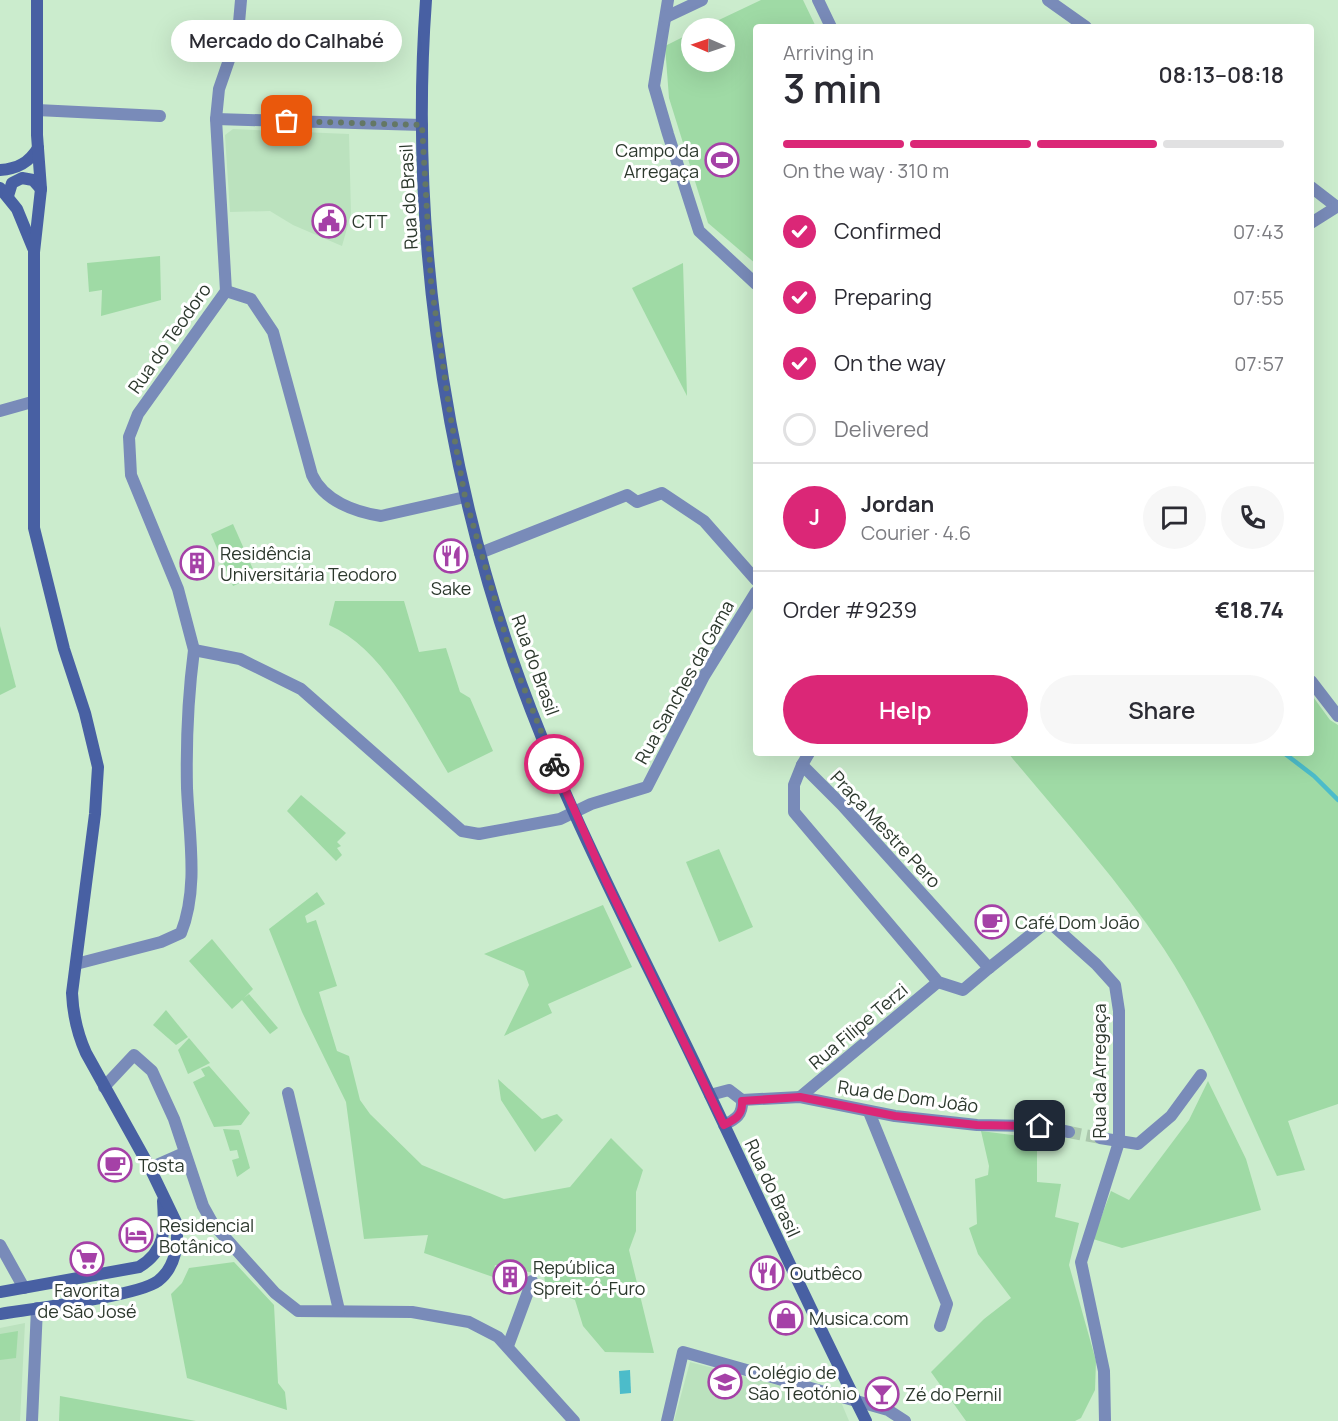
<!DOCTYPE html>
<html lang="en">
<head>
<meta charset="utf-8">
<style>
	body { margin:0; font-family:Manrope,sans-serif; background:#f7f7f7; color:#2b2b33; height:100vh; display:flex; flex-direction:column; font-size:22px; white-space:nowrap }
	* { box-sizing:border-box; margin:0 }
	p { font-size:20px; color:#7c7c81 }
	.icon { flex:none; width:33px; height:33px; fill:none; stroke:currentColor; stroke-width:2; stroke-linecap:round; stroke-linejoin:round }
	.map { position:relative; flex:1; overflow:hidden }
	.panel { position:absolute; left:753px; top:24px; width:561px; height:732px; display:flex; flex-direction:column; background:#fff; border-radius:6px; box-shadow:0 6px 24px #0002 }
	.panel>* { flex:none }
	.needle { width:39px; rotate:272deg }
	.tools { position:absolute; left:681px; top:18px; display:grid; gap:12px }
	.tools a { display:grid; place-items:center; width:54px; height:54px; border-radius:50%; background:#fff; box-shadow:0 6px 24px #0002; font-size:30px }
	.pin { position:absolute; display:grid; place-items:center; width:51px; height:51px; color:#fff; margin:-26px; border-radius:12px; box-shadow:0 3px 9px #0006 }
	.courier { position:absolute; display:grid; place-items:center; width:60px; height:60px; margin:-30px; border:4px solid #db2777; border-radius:50%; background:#fff; color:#222; box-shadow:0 2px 8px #0007 }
	.bubble { position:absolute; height:42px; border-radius:21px; background:#fff; box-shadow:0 6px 24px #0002; font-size:20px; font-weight:600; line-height:42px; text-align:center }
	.overview em { font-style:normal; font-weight:600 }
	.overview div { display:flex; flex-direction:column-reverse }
	.overview { display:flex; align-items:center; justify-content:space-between; height:102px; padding:0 30px }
	h1 { font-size:39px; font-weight:600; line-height:45px }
	.bar { display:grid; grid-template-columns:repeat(4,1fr); gap:9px 6px; align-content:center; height:72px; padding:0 30px }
	.bar i { height:8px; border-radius:4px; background:#e1e1e2 }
	.bar .current { background:#db2777 }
	.bar p { grid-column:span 4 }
	.line { display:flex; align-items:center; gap:15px; padding:0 30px; border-top:2px solid #e1e1e2 }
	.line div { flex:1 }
	.round { display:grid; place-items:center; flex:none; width:63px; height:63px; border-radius:32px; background:#f7f7f7 }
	ol { padding:0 30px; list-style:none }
	li { display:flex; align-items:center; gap:18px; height:66px }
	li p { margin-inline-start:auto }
	li .icon { padding:6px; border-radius:50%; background:#db2777; color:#fff; stroke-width:4 }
	li:last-child { color:#7c7c81 }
	li i { width:33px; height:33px; border:3px solid #e1e1e2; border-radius:50% }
	.action { display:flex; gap:12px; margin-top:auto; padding:12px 30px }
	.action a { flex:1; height:69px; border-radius:36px; background:#db2777; color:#fff; font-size:24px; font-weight:600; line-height:69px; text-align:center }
	.action a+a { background:#f7f7f7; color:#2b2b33 }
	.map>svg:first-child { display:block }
	.built { fill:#bbe2be }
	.green { fill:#9fdaa5 }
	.water { fill:#4cbcca }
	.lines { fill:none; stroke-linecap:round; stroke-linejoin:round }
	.stream { stroke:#4cbcca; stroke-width:4.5 }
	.minor-tunnel { stroke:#abc8ad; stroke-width:12; stroke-dasharray:12 6; stroke-linecap:butt }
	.minor { stroke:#798bb9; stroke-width:12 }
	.secondary { stroke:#4860a3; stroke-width:12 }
	.done { stroke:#647765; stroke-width:6; stroke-dasharray:0 10.8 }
	.route { stroke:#db2777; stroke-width:8 }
	.labels { text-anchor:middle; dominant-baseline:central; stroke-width:6; stroke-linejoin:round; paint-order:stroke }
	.poi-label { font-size:18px; fill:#2c382d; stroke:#fff; text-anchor:start }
	.street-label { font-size:18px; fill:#2c382d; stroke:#fff }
</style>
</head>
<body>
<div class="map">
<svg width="1338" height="1421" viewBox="0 0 1338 1421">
	<rect width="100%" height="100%" fill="#cbeccd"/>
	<g class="built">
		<polygon points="233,129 349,134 351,214 342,246 293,225 270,211 230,212 225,135"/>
		<polygon points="25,1323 20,1421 0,1421 0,1328"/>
		<polygon points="690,1362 841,1402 849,1421 674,1421"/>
	</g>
	<g class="green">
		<polygon points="761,0 803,0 816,27 756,27 756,264 708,223 669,98 665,46 691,33 692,62 724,62 724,28 702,28"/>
		<polygon points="160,256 161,300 101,316 102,290 89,292 87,263"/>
		<polygon points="683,263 687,396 632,288"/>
		<polygon points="233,524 256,576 233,586 211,534"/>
		<path d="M 335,601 L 404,601 L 419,652 L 446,648 L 460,692 L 470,698 L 493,751 L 448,773 C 418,723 384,649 329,625 Z"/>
		<polygon points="0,626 16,687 0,695"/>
		<path d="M 1311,694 L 1330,720 L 1338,725 L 1338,1104 L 1288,1121 L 1305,1170 L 1277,1176 C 1241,1100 1210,1019 1164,949 C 1118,880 1061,817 1008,753 L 1311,753 Z"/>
		<polygon points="301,795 346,833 337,842 341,846 337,848 342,855 336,861 287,811"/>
		<polygon points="719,849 753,927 719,942 686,862"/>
		<polygon points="317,892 325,904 305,916 307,923 316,920 337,986 319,992 337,1051 349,1056 360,1100 370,1114 422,1165 504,1199 570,1187 611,1138 643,1170 636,1192 636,1231 629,1250 654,1353 605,1352 583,1326 575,1300 546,1288 544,1275 495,1265 493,1277 424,1253 428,1235 364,1239 346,1102 302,1012 269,929"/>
		<polygon points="603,905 632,967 548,1004 552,1013 504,1036 529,985 524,971 484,954"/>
		<polygon points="212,939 253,989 244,998 249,994 278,1028 270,1034 242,1000 232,1009 189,961"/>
		<polygon points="166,1010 188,1037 176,1045 153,1025"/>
		<polygon points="189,1038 210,1063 188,1074 178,1050"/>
		<polygon points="209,1066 250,1113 241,1125 214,1127 193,1082 205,1076 201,1069"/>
		<polygon points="498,1079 542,1119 557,1114 563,1120 535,1152 501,1100"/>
		<polygon points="1208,1081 1246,1159 1261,1210 1122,1248 1093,1239 1111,1191 1129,1200 1189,1120"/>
		<polygon points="223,1129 239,1130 250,1168 237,1177 232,1160 239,1158 237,1150 230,1151"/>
		<polygon points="981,1131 1037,1138 1037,1182 1061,1184 1055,1217 1079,1223 1069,1265 1096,1361 1095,1390 1081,1418 1075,1421 966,1421 931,1372 984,1319 1011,1298 978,1254 969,1228 977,1224 975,1179 988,1175 989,1166"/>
		<polygon points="234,1262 274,1305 278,1383 285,1392 287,1410 187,1378 171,1294 182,1283 189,1268"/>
		<polygon points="18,1331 16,1358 0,1360 0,1334"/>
		<polygon points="60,1396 196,1421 59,1421"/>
	</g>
	<polygon class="water" points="630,1370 631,1393 620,1394 619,1371"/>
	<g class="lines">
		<polyline class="stream" points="1284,753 1314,776 1338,800"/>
		<polyline class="minor-tunnel" points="1069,1132 1100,1138"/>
		<g class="minor">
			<polyline points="668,0 654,86 668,134 699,231 756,284"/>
			<polyline points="818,0 831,27"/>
			<polyline points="1048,0 1086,27"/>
			<polyline points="666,17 702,0"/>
			<polyline points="37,110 160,116"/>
			<polyline points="216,119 422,125"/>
			<polyline points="1311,187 1337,207"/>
			<polyline points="1311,223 1338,206"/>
			<path d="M 226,291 L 251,299 L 273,332 L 312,475 C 324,501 355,512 381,516 L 465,497"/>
			<polyline points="0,411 32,402"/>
			<polyline points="480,553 627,495 637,502 662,493 704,521 756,580"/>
			<polyline points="194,650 178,589 131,475 129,437 138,414 226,291 216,119 219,89 238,34 241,0"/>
			<polyline points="1311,681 1338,716"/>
			<polygon points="802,765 842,805 989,968 963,990 938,982 794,812 794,785"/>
			<polyline points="802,765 809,753"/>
			<path d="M 76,964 L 161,942 L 181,933 C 199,888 189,835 187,788 C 186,741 188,696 194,650 L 240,659 L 301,689 L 462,831 L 479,834 L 560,819 L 591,804 L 647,787 L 704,676 L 756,592"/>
			<polyline points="989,968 1048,921 1096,964 1115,985 1119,1011 1119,1142 1081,1262 1104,1371 1105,1421"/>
			<polyline points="104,1087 134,1055 152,1071 174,1119 203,1206 213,1224 275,1293 298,1311 412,1312 469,1322 498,1337 574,1421"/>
			<polyline points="288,1093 339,1310"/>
			<path d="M 710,1095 L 729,1090 L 742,1100 C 743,1115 736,1119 724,1125"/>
			<polyline points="800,1097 938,982"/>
			<polyline points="742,1100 800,1097 895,1116 977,1125 1040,1126 1069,1132"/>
			<polyline points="869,1112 947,1304 940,1326"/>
			<polyline points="1100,1138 1138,1144 1171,1116 1201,1075"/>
			<polyline points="150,1168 184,1153"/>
			<polyline points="0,1245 24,1288"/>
			<polyline points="508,1346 532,1281"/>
			<polyline points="32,1421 37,1308"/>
			<polyline points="667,1421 683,1352 888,1410 905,1421"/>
		</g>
		<g class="secondary">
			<path d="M 426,0 C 410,218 441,451 512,658 C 561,801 634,936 699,1072 C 755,1189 808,1306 866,1421"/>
			<path d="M 0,170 C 17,169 29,163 38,148"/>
			<polyline points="0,188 17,209 33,248"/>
			<polyline points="8,196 12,183 22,178 33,180 41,189"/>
			<path d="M 0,1292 L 139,1267 C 166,1251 165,1229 163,1201"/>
			<path d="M 0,1314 C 31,1309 138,1296 158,1281 C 176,1267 179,1243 176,1222 L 150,1168 L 86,1053 C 77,1033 73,1015 72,993 L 95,814 L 98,767 L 85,713 L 64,649 L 34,528 L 34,252 L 41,189 L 37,135 L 37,0"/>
		</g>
	</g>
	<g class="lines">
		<polyline class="done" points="287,121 422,125 431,282 450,414 465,497 512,658 554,764"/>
		<path class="route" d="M 554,764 L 605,879 L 724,1125 C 736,1119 743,1115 742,1101 L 800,1097 L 895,1116 L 977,1125 L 1040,1126"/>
	</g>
	<defs>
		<g id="stadium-ring" transform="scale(1.725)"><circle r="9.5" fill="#fff" stroke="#a541a7" stroke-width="1.5"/><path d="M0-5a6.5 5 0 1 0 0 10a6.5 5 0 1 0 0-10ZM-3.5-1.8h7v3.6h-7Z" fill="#a541a7"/></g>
		<g id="civic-ring" transform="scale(1.725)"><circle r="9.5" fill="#fff" stroke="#a541a7" stroke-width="1.5"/><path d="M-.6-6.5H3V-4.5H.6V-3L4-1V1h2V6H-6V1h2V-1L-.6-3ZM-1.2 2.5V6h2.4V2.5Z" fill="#a541a7"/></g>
		<g id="restaurant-ring" transform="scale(1.725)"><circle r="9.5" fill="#fff" stroke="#a541a7" stroke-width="1.5"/><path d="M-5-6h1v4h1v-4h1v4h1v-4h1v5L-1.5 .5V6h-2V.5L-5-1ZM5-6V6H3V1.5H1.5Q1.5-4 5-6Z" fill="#a541a7"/></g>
		<g id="building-ring" transform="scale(1.725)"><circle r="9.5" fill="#fff" stroke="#a541a7" stroke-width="1.5"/><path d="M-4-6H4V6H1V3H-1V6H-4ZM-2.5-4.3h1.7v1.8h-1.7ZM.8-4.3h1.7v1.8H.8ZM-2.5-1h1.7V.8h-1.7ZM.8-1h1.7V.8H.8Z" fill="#a541a7"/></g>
		<g id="cafe-ring" transform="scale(1.725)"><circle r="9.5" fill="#fff" stroke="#a541a7" stroke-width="1.5"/><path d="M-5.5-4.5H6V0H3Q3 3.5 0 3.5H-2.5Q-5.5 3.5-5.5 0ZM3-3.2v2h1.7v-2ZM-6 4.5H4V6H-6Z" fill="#a541a7"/></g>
		<g id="hotel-ring" transform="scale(1.725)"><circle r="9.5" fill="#fff" stroke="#a541a7" stroke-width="1.5"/><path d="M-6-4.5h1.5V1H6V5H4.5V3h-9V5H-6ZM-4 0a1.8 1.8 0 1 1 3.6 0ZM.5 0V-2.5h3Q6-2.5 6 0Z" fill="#a541a7"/></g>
		<g id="supermarket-ring" transform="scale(1.725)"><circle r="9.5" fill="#fff" stroke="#a541a7" stroke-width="1.5"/><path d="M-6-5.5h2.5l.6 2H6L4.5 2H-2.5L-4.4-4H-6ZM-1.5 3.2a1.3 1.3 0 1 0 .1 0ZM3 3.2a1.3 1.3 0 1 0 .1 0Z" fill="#a541a7"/></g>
		<g id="shop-ring" transform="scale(1.725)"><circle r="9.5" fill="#fff" stroke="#a541a7" stroke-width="1.5"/><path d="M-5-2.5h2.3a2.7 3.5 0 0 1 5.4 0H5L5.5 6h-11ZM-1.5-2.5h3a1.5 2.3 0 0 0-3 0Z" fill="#a541a7"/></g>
		<g id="school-ring" transform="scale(1.725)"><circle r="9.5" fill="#fff" stroke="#a541a7" stroke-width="1.5"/><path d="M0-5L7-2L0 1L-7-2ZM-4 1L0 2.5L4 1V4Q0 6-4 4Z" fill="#a541a7"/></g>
		<g id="bar-ring" transform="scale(1.725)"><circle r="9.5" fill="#fff" stroke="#a541a7" stroke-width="1.5"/><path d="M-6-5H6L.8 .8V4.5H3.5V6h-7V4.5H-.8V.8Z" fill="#a541a7"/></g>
	</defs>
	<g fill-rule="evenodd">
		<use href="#stadium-ring" x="722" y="160"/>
		<use href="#civic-ring" x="329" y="221"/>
		<use href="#restaurant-ring" x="451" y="556"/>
		<use href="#building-ring" x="197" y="563"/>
		<use href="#cafe-ring" x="992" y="922"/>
		<use href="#cafe-ring" x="115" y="1165"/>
		<use href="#hotel-ring" x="136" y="1235"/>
		<use href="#supermarket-ring" x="87" y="1259"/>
		<use href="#restaurant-ring" x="767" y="1273"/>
		<use href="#building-ring" x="510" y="1277"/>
		<use href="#shop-ring" x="786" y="1318"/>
		<use href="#school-ring" x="725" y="1382"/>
		<use href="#bar-ring" x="882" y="1394"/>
	</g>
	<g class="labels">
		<g class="poi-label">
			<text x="699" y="150" text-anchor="end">Campo da<tspan x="699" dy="21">Arregaça</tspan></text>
			<text x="352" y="221">CTT</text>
			<text x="220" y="553">Residência<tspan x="220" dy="21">Universitária Teodoro</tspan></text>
			<text x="451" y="588" text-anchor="middle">Sake</text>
			<text x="1015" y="922">Café Dom João</text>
			<text x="138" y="1165">Tosta</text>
			<text x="159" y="1225">Residencial<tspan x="159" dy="21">Botânico</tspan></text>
			<text x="533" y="1267">República<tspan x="533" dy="21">Spreit-ó-Furo</tspan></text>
			<text x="790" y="1273">Outbêco</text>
			<text x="87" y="1290" text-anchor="middle">Favorita<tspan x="87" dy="21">de São José</tspan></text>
			<text x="809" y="1318">Musica.com</text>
			<text x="748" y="1372">Colégio de<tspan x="748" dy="21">São Teotónio</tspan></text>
			<text x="905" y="1394">Zé do Pernil</text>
		</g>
		<g class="street-label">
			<text transform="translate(408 197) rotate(-93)">Rua do Brasil</text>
			<text transform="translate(169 338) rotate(-55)">Rua do Teodoro</text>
			<text transform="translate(536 665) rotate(70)">Rua do Brasil</text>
			<text transform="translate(684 682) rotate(-61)">Rua Sanches da Gama</text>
			<text transform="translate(886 829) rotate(47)">Praça Mestre Pero</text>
			<text transform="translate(858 1026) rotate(-40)">Rua Filipe Terzi</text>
			<text transform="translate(1099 1071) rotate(-90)">Rua da Arregaça</text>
			<text transform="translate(908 1096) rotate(8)">Rua de Dom João</text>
			<text transform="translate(773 1188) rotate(65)">Rua do Brasil</text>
		</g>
	</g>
</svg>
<div class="tools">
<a><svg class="needle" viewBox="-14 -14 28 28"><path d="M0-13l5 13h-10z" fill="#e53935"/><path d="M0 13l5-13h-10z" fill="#7c7c81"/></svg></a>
</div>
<div class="pin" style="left:287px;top:121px;background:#ea580c"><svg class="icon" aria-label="bag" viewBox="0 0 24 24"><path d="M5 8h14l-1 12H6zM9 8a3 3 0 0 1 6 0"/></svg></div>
<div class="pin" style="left:1040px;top:1126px;background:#1f2937"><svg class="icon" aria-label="home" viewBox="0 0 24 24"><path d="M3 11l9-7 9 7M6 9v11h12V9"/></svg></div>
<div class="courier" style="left:554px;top:764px"><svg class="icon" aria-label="bike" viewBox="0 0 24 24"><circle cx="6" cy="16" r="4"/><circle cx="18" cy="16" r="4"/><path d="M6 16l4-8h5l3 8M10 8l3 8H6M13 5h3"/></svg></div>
<div class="bubble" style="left:171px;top:20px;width:231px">Mercado do Calhabé</div>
<section class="panel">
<div class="overview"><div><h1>3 min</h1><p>Arriving in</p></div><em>08:13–08:18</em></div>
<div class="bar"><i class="current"></i><i class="current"></i><i class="current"></i><i></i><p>On the way · 310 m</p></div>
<ol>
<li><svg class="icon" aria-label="check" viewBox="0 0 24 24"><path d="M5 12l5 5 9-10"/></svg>Confirmed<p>07:43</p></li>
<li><svg class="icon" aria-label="check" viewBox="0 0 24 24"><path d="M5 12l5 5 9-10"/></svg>Preparing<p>07:55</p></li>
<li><svg class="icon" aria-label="check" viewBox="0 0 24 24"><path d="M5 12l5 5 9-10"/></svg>On the way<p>07:57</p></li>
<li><i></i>Delivered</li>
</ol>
<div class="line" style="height:108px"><b class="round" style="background:#db2777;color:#fff">J</b><div><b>Jordan</b><p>Courier · 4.6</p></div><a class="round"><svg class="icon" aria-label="chat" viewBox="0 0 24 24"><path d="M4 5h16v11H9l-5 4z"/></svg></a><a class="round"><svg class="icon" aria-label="phone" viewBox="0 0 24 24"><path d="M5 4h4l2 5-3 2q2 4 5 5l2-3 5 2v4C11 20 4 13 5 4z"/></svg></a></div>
<div class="line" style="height:78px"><div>Order #9239</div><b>€18.74</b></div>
<div class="action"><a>Help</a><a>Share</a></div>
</section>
</div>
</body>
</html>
